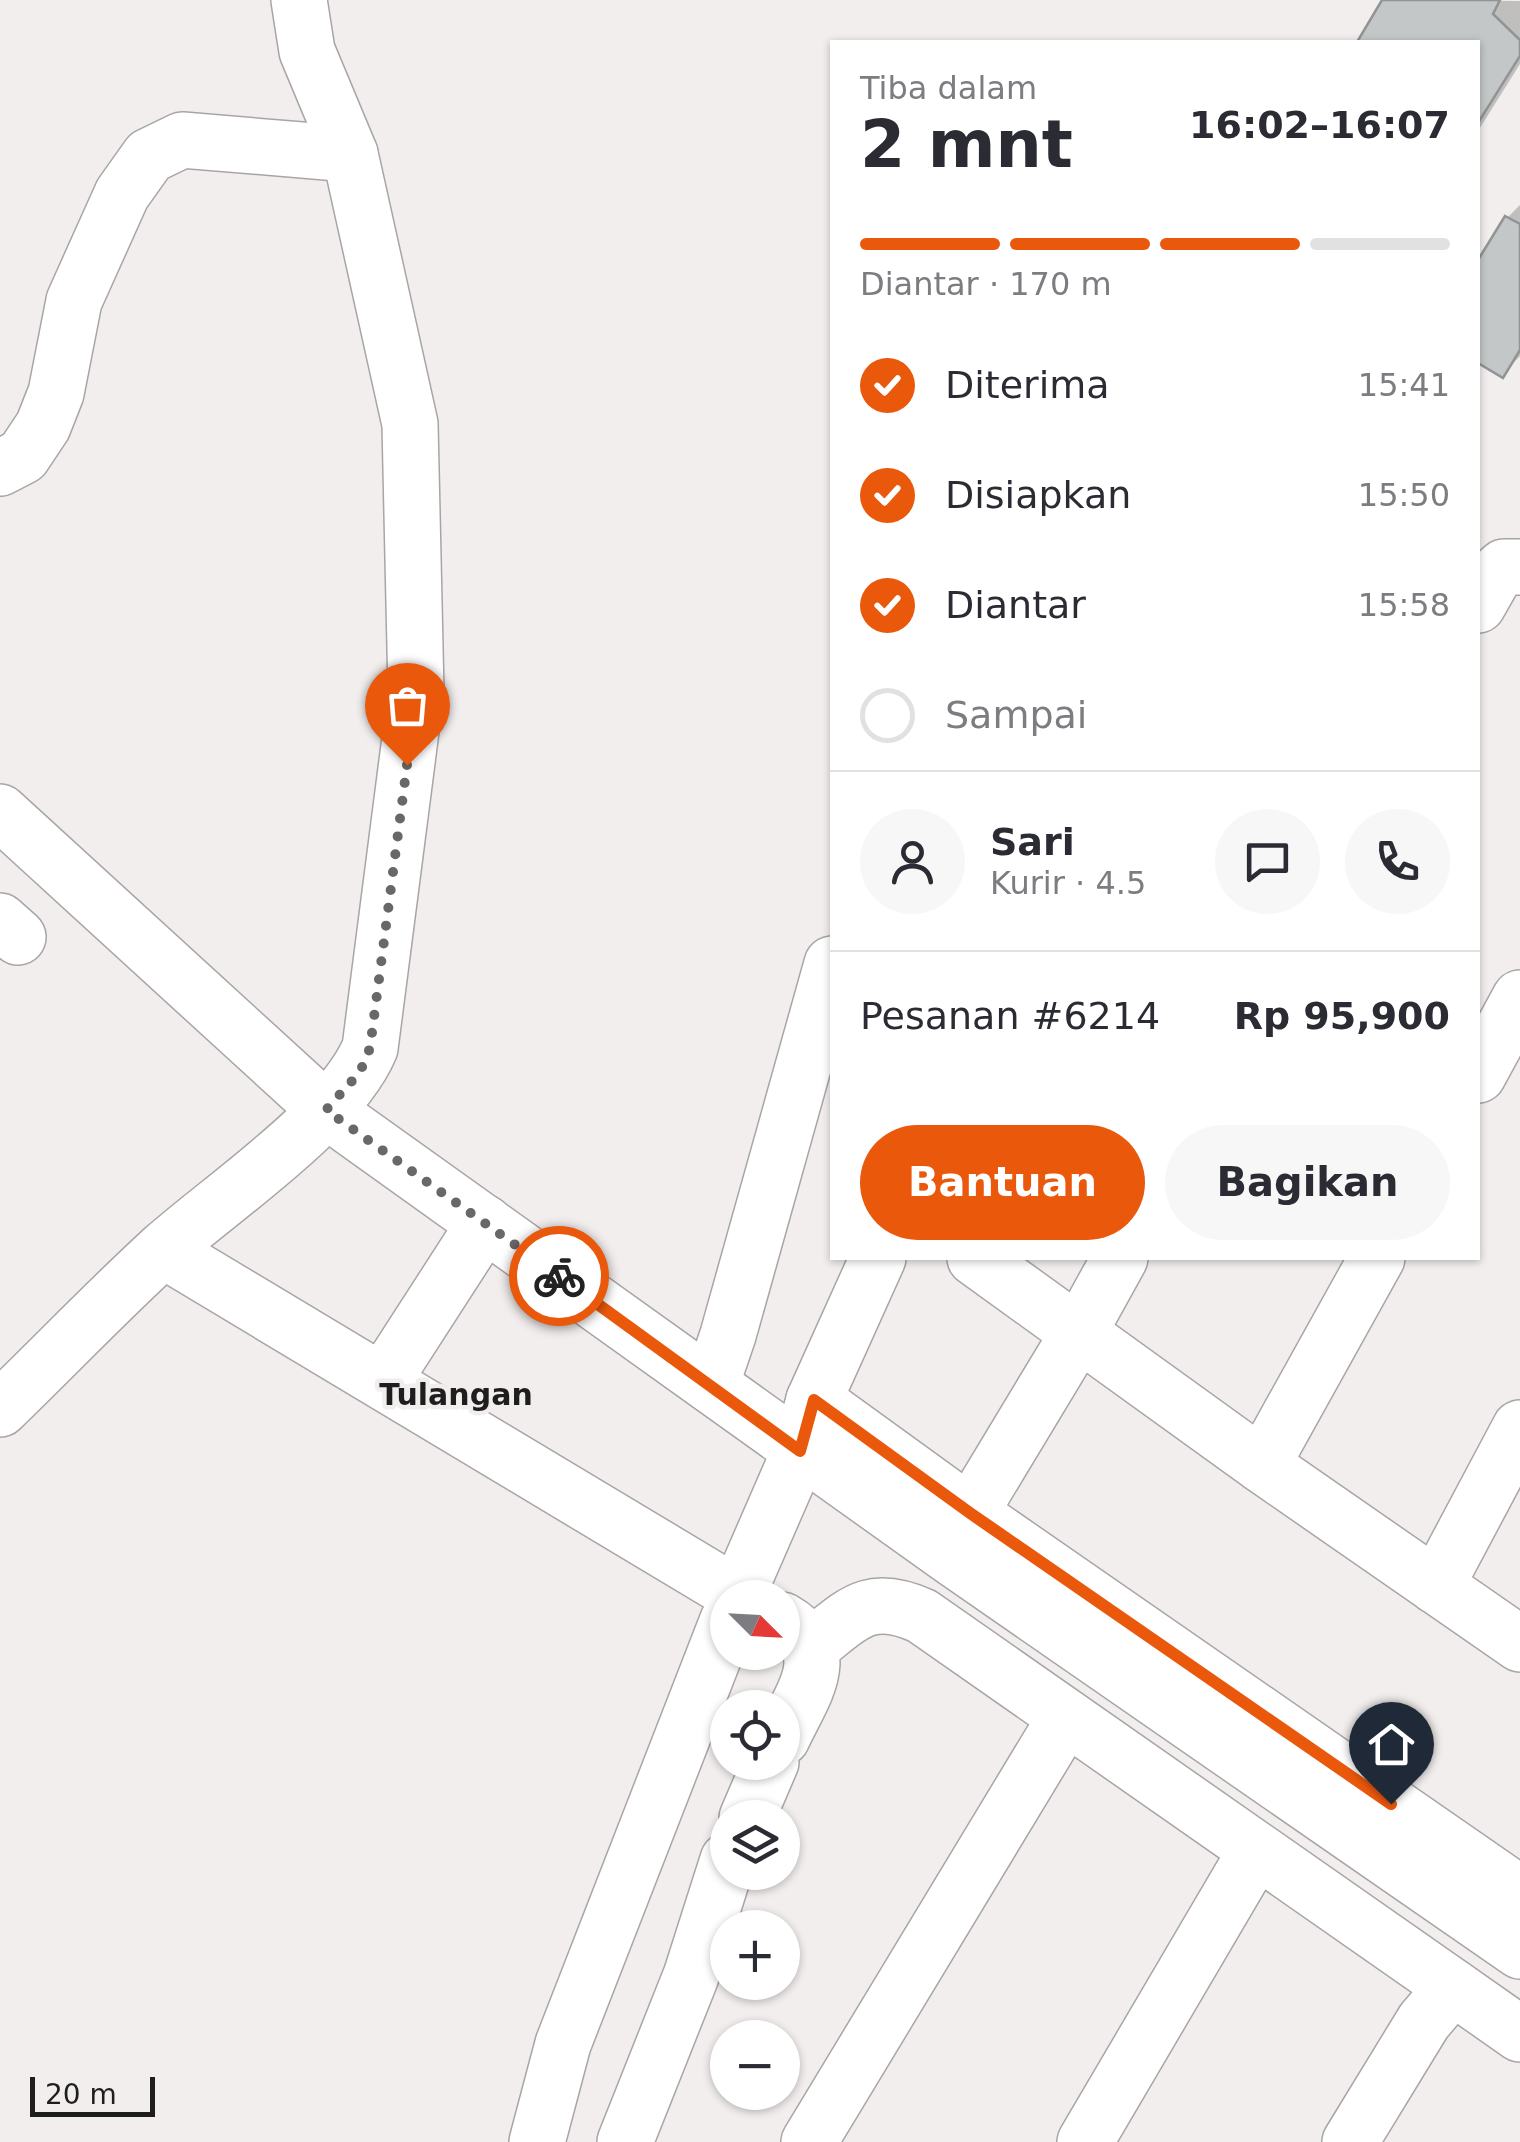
<!DOCTYPE html>
<html lang="id">
<head>
<meta charset="utf-8">
<style>
	body { margin:0; font-family:"DejaVu Sans",sans-serif; background:#f7f7f7; color:#2b2b33; height:100vh; display:flex; flex-direction:column; font-size:38px; white-space:nowrap }
	* { box-sizing:border-box; margin:0 }
	p { font-size:32px; color:#7c7c81 }
	.icon { flex:none; width:55px; height:55px; fill:none; stroke:currentColor; stroke-width:2; stroke-linecap:round; stroke-linejoin:round }
	.map { position:relative; flex:1; overflow:hidden }
	.panel { position:absolute; left:830px; top:40px; width:650px; height:1220px; display:flex; flex-direction:column; background:#fff; border-radius:0px; box-shadow:0 2px 8px #0004 }
	.panel>* { flex:none }
	.needle { width:65px; rotate:114deg }
	.buttons { position:absolute; left:710px; top:1580px; display:grid; gap:20px }
	.buttons a { display:grid; place-items:center; width:90px; height:90px; border-radius:50%; background:#fff; box-shadow:0 2px 8px #0004; font-size:50px }
	.scale { position:absolute; left:30px; bottom:25px; width:125px; box-sizing:border-box; padding-left:10px; border:5px solid #1f1e1e; border-top:0; font-size:28px; line-height:35px; white-space:nowrap; color:#1f1e1e; -webkit-text-stroke:8px #f2eeee; paint-order:stroke }
	.pin { position:absolute; display:grid; place-items:center; width:85px; height:85px; color:#fff; margin:-102px -42px; border-radius:50% 50% 50% 0; rotate:-45deg; box-shadow:0 0 10px #0007 }
	.pin .icon { rotate:45deg }
	.courier { position:absolute; display:grid; place-items:center; width:100px; height:100px; margin:-50px; border:8px solid #ea580c; border-radius:50%; background:#fff; color:#222; box-shadow:0 2px 12px #0007 }
	.summary em { font-style:normal; font-weight:700 }
	.summary div { display:flex; flex-direction:column-reverse }
	.summary { display:flex; align-items:center; justify-content:space-between; height:170px; padding:0 30px }
	h1 { font-size:65px; font-weight:700; line-height:75px }
	.bar { display:grid; grid-template-columns:repeat(4,1fr); gap:15px 10px; align-content:center; height:120px; padding:0 30px }
	.bar i { height:12px; border-radius:8px; background:#e1e1e2 }
	.bar .on { background:#ea580c }
	.bar p { grid-column:span 4 }
	.line { display:flex; align-items:center; gap:25px; padding:0 30px; border-top:2px solid #e1e1e2 }
	.line div { flex:1 }
	.round { display:grid; place-items:center; flex:none; width:105px; height:105px; border-radius:52px; background:#f7f7f7 }
	ol { padding:0 30px; list-style:none }
	li { display:flex; align-items:center; gap:30px; height:110px }
	li p { margin-inline-start:auto }
	li .icon { padding:10px; border-radius:50%; background:#ea580c; color:#fff; stroke-width:4 }
	li:last-child { color:#7c7c81 }
	li i { width:55px; height:55px; border:5px solid #e1e1e2; border-radius:50% }
	.primary-button { display:flex; gap:20px; margin-top:auto; padding:20px 30px }
	.primary-button a { flex:1; height:115px; border-radius:60px; background:#ea580c; color:#fff; font-size:40px; font-weight:700; line-height:115px; text-align:center }
	.primary-button a+a { background:#f7f7f7; color:#2b2b33 }
	.map>svg:first-child { display:block }
	.shadow { fill:#0003 }
	.building { fill:#c3c7c8; stroke:#919495; stroke-width:2.5 }
	.lines { fill:none; stroke-linecap:round; stroke-linejoin:round }
	.minor-casing { stroke:#a9a5a6; stroke-width:58 }
	.minor { stroke:#fff; stroke-width:55 }
	.done { stroke:#696767; stroke-width:10; stroke-dasharray:0 18 }
	.route { stroke:#ea580c; stroke-width:12 }
	.labels { text-anchor:middle; dominant-baseline:central; stroke-width:9; stroke-linejoin:round; paint-order:stroke }
	.quarter-label { font-size:30px; font-weight:bold; fill:#1f1e1e; stroke:#f2eeee }
</style>
</head>
<body>
<div class="map">
<svg width="1520" height="2142" viewBox="0 0 1520 2142">
	<rect width="100%" height="100%" fill="#f2eeee"/>
	<g class="shadow">
		<polygon points="1385,0 1520,1 1520,64 1478,131 1478,42 1360,42"/>
		<polygon points="1520,205 1520,356 1503,374 1478,360 1478,265 1507,218"/>
	</g>
	<g class="building">
		<polygon points="1382,0 1500,0 1493,14 1520,40 1520,56 1478,123 1478,42 1357,42"/>
		<polygon points="1505,216 1520,224 1520,350 1503,378 1478,363 1478,260"/>
	</g>
	<g class="lines">
		<g class="minor-casing">
			<g id="minor">
				<polyline points="0,468 23,456 43,426 56,393 74,301 122,194 149,156 182,140 350,154"/>
				<polyline points="1478,605 1495,575 1504,567 1520,567"/>
				<polyline points="0,812 326,1110 951,1557 1520,1951"/>
				<polyline points="0,921 18,937"/>
				<polyline points="1478,1075 1520,998"/>
				<polyline points="163,1250 743,1598"/>
				<polyline points="975,1258 1262,1465 1520,1644"/>
				<polyline points="383,1381 485,1223"/>
				<polyline points="711,1385 728,1335 832,964"/>
				<polyline points="814,1400 970,1513 1520,1894"/>
				<path d="M 0,1409 C 55,1356 108,1300 164,1249 C 224,1196 340,1119 370,1048 L 416,692 L 410,424 L 350,154 L 307,51 L 299,0"/>
				<polyline points="1262,1465 1377,1258"/>
				<polyline points="970,1513 1078,1334 1120,1258"/>
				<polyline points="1436,1586 1520,1428"/>
				<polyline points="736,1598 800,1451 814,1400 878,1258"/>
				<path d="M 782,1620 C 838,1652 802,1694 782,1738"/>
				<path d="M 812,1646 C 853,1614 869,1592 922,1616 L 1453,1987 L 1424,2021 L 1350,2142"/>
				<polyline points="747,1818 771,1762"/>
				<polyline points="1453,1987 1520,2034"/>
				<polyline points="537,2142 563,2044 728,1620"/>
				<polyline points="625,2142 691,1976 728,1860"/>
				<polyline points="809,2142 1066,1717"/>
				<polyline points="1085,2142 1256,1851"/>
			</g>
		</g>
		<use href="#minor" class="minor"/>
	</g>
	<g class="lines">
		<polyline class="done" points="407,765 370,1048 360,1072 326,1110 559,1276"/>
		<polyline class="route" points="559,1276 800,1451 814,1400 970,1513 1391,1804"/>
	</g>
	<g class="labels">
		<g class="quarter-label">
			<text x="456" y="1394">Tulangan</text>
		</g>
	</g>
</svg>
<div class="buttons">
<a><svg class="needle" viewBox="-14 -14 28 28"><path d="M0-13l5 13h-10z" fill="#e53935"/><path d="M0 13l5-13h-10z" fill="#7c7c81"/></svg></a>
<a><svg class="icon" aria-label="locate" viewBox="0 0 24 24"><circle cx="12" cy="12" r="6"/><path d="M12 2v4M12 18v4M2 12h4M18 12h4"/></svg></a>
<a><svg class="icon" aria-label="layers" viewBox="0 0 24 24"><path d="M12 4l9 5-9 5-9-5zM3 14l9 5 9-5"/></svg></a>
<a>+</a>
<a>−</a>
</div>
<div class="scale">20 m</div>
<div class="pin" style="left:407px;top:765px;background:#ea580c"><svg class="icon" aria-label="bag" viewBox="0 0 24 24"><path d="M5 8h14l-1 12H6zM9 8a3 3 0 0 1 6 0"/></svg></div>
<div class="pin" style="left:1391px;top:1804px;background:#1f2937"><svg class="icon" aria-label="home" viewBox="0 0 24 24"><path d="M3 11l9-7 9 7M6 9v11h12V9"/></svg></div>
<div class="courier" style="left:559px;top:1276px"><svg class="icon" aria-label="bike" viewBox="0 0 24 24"><circle cx="6" cy="16" r="4"/><circle cx="18" cy="16" r="4"/><path d="M6 16l4-8h5l3 8M10 8l3 8H6M13 5h3"/></svg></div>
<section class="panel">
<div class="summary"><div><h1>2 mnt</h1><p>Tiba dalam</p></div><em>16:02–16:07</em></div>
<div class="bar"><i class="on"></i><i class="on"></i><i class="on"></i><i></i><p>Diantar · 170 m</p></div>
<ol>
<li><svg class="icon" aria-label="check" viewBox="0 0 24 24"><path d="M5 12l5 5 9-10"/></svg>Diterima<p>15:41</p></li>
<li><svg class="icon" aria-label="check" viewBox="0 0 24 24"><path d="M5 12l5 5 9-10"/></svg>Disiapkan<p>15:50</p></li>
<li><svg class="icon" aria-label="check" viewBox="0 0 24 24"><path d="M5 12l5 5 9-10"/></svg>Diantar<p>15:58</p></li>
<li><i></i>Sampai</li>
</ol>
<div class="line" style="height:180px"><a class="round"><svg class="icon" aria-label="person" viewBox="0 0 24 24"><circle cx="12" cy="8" r="4"/><path d="M4 21q1-7 8-7t8 7"/></svg></a><div><b>Sari</b><p>Kurir · 4.5</p></div><a class="round"><svg class="icon" aria-label="chat" viewBox="0 0 24 24"><path d="M4 5h16v11H9l-5 4z"/></svg></a><a class="round"><svg class="icon" aria-label="phone" viewBox="0 0 24 24"><path d="M5 4h4l2 5-3 2q2 4 5 5l2-3 5 2v4C11 20 4 13 5 4z"/></svg></a></div>
<div class="line" style="height:130px"><div>Pesanan #6214</div><b>Rp 95,900</b></div>
<div class="primary-button"><a>Bantuan</a><a>Bagikan</a></div>
</section>
</div>
</body>
</html>
